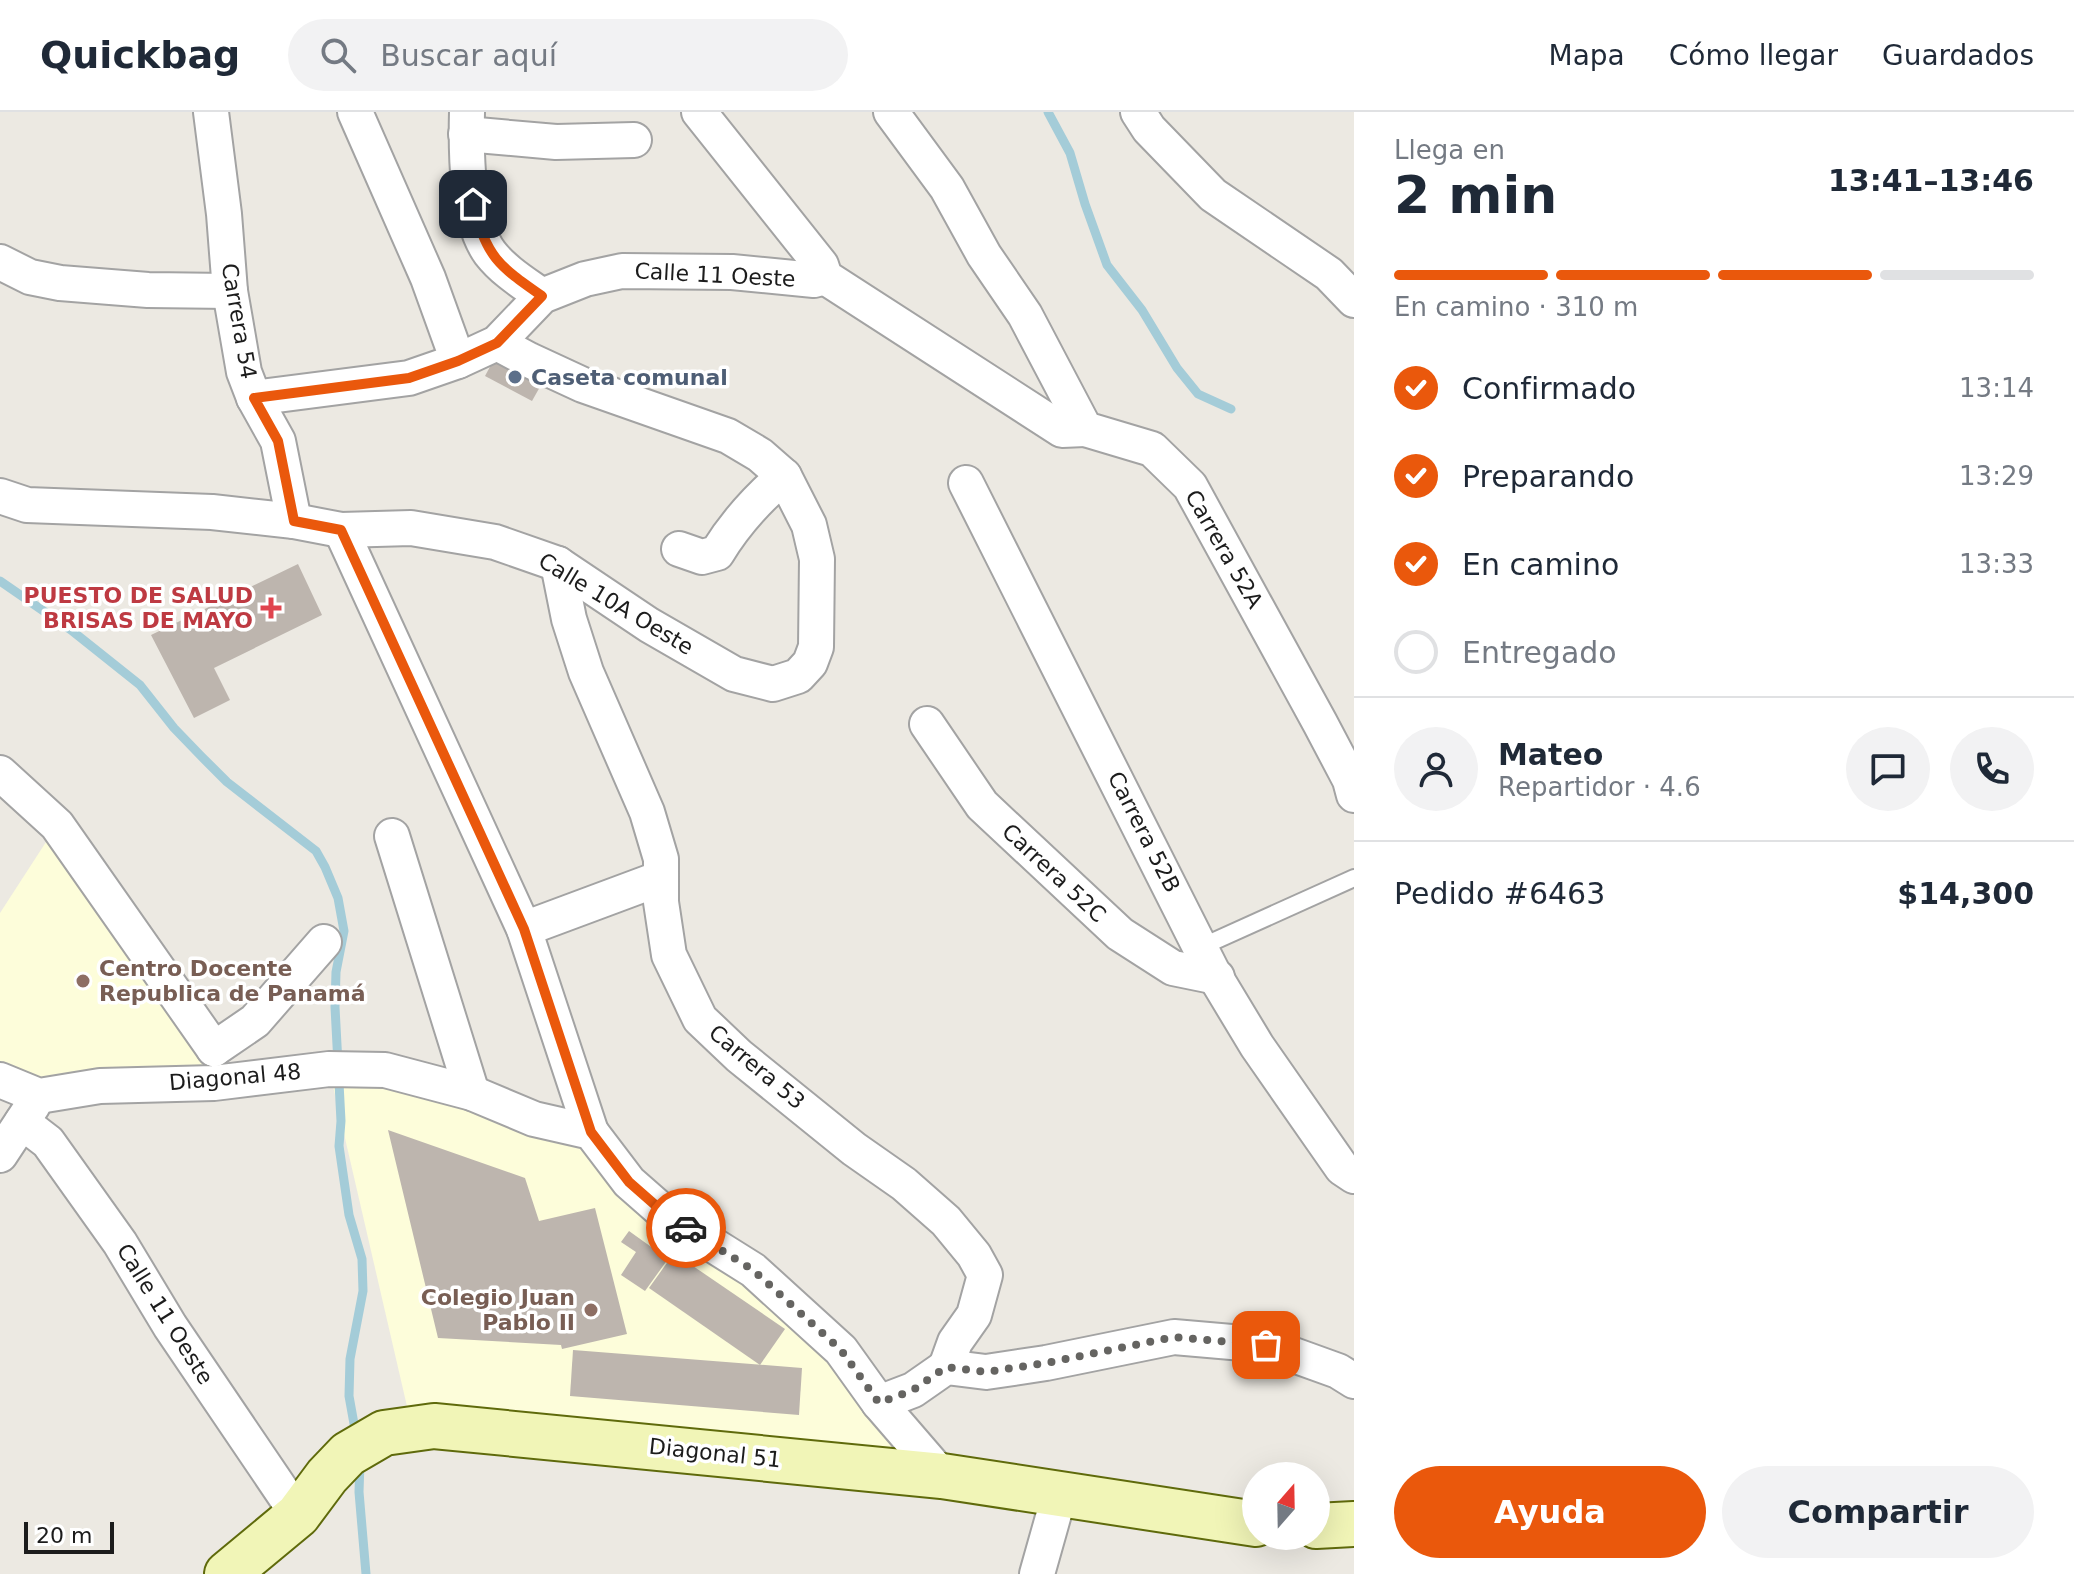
<!DOCTYPE html>
<html lang="es">
<head>
<meta charset="utf-8">
<style>
	body { margin:0; font-family:"DejaVu Sans",sans-serif; background:#f2f2f3; color:#1f2937; height:100vh; display:flex; flex-direction:column; font-size:30px; white-space:nowrap }
	* { box-sizing:border-box; margin:0 }
	p { font-size:26px; color:#747a83 }
	.icon { flex:none; width:44px; height:44px; fill:none; stroke:currentColor; stroke-width:2; stroke-linecap:round; stroke-linejoin:round }
	.map { position:relative; flex:1; overflow:hidden }
	.panel { display:flex; flex-direction:column; background:#fff; width:720px }
	.panel>* { flex:none }
	.needle { width:52px; rotate:20deg }
	.buttons { position:absolute; left:1242px; top:1350px; display:grid; gap:16px }
	.buttons a { display:grid; place-items:center; width:88px; height:88px; border-radius:50%; background:#fff; box-shadow:0 8px 32px #0002; font-size:40px }
	.scale { position:absolute; left:24px; bottom:20px; width:90px; box-sizing:border-box; padding-left:8px; border:4px solid #1c1c1c; border-top:0; font-size:22px; line-height:28px; white-space:nowrap; color:#1c1c1c; -webkit-text-stroke:6px #fff; paint-order:stroke }
	.pin { position:absolute; display:grid; place-items:center; width:68px; height:68px; color:#fff; margin:-34px; border-radius:16px; box-shadow:0 4px 12px #0006 }
	.courier { position:absolute; display:grid; place-items:center; width:80px; height:80px; margin:-40px; border:6px solid #ea580c; border-radius:50%; background:#fff; color:#222; box-shadow:0 2px 10px #0007 }
	.head em { font-style:normal; font-weight:800 }
	.head div { display:flex; flex-direction:column-reverse }
	.head { display:flex; align-items:center; justify-content:space-between; height:136px; padding:0 40px }
	h1 { font-size:52px; font-weight:800; line-height:60px }
	.bar { display:grid; grid-template-columns:repeat(4,1fr); gap:12px 8px; align-content:center; height:96px; padding:0 40px }
	.bar i { height:10px; border-radius:6px; background:#e0e1e3 }
	.bar .current { background:#ea580c }
	.bar p { grid-column:span 4 }
	.line { display:flex; align-items:center; gap:20px; padding:0 40px; border-top:2px solid #e0e1e3 }
	.line div { flex:1 }
	.round { display:grid; place-items:center; flex:none; width:84px; height:84px; border-radius:42px; background:#f2f2f3 }
	ol { padding:0 40px; list-style:none }
	li { display:flex; align-items:center; gap:24px; height:88px }
	li p { margin-inline-start:auto }
	li .icon { padding:8px; border-radius:50%; background:#ea580c; color:#fff; stroke-width:4 }
	li:last-child { color:#747a83 }
	li i { width:44px; height:44px; border:4px solid #e0e1e3; border-radius:50% }
	.action { display:flex; gap:16px; margin-top:auto; padding:16px 40px }
	.action a { flex:1; height:92px; border-radius:48px; background:#ea580c; color:#fff; font-size:32px; font-weight:800; line-height:92px; text-align:center }
	.action a+a { background:#f2f2f3; color:#1f2937 }
	header { display:flex; align-items:center; gap:48px; box-sizing:border-box; height:112px; padding:0 40px; background:#fff; border-bottom:2px solid #e0e1e3 }
	header strong { font-size:38px }
	nav { display:flex; gap:44px; margin-inline-start:auto; font-size:28px }
	.search { width:560px; height:72px; background:#f2f2f3; display:flex; align-items:center; gap:20px; box-sizing:border-box; padding:0 28px; border-radius:44px; color:#747a83; font-size:30px }
	main { display:flex; flex:1; min-height:0 }
	.map>svg:first-child { display:block }
	.education { fill:#fdfdda }
	.lines { fill:none; stroke-linecap:round; stroke-linejoin:round }
	.stream { stroke:#a4ccd8; stroke-width:9 }
	.building { fill:#bdb5ae }
	.lane-casing { stroke:#a3a3a3; stroke-width:20 }
	.street-casing { stroke:#a3a3a3; stroke-width:38 }
	.secondary-casing { stroke:#5f6a0b; stroke-width:48 }
	.lane { stroke:#fff; stroke-width:16 }
	.street { stroke:#fff; stroke-width:34 }
	.secondary { stroke:#f1f5b7; stroke-width:44 }
	.done { stroke:#656461; stroke-width:8; stroke-dasharray:0 14.4 }
	.route { stroke:#ea580c; stroke-width:10 }
	.service-dot { fill:#5c6f8a; stroke:#fff; stroke-width:3 }
	.health-dot { fill:#e0444e; stroke:#fff; stroke-width:3 }
	.education-dot { fill:#8d6e63; stroke:#fff; stroke-width:3 }
	.labels { text-anchor:middle; dominant-baseline:central; stroke-width:7; stroke-linejoin:round; paint-order:stroke }
	.street-label { font-size:22px; fill:#1c1c1c; stroke:#fff }
	.service-label { font-size:22px; font-weight:bold; fill:#4e5e75; stroke:#fff; text-anchor:start }
	.health-label { font-size:22px; font-weight:bold; fill:#be3a42; stroke:#fff; text-anchor:end }
	.education-label { font-size:22px; font-weight:bold; fill:#785e54; stroke:#fff; text-anchor:start }
</style>
</head>
<body>
<header>
<strong>Quickbag</strong>
<div class="search"><svg class="icon" aria-label="search" viewBox="0 0 24 24"><circle cx="10" cy="10" r="6"/><path d="M15 15l6 6"/></svg>Buscar aquí</div>
<nav><a>Mapa</a><a>Cómo llegar</a><a>Guardados</a></nav>
</header>
<main>
<div class="map">
<svg width="1354" height="1462" viewBox="0 0 1354 1462">
	<rect width="100%" height="100%" fill="#ece9e2"/>
	<g class="education">
		<polygon points="57,713 214,937 214,971 0,968 0,801"/>
		<polygon points="329,957 591,1020 753,1158 942,1364 412,1316"/>
	</g>
	<g class="lines">
		<g class="stream">
			<polyline points="1048,0 1070,41 1085,92 1107,153 1142,198 1177,256 1198,282 1231,297"/>
			<polyline points="0,469 71,518 140,573 174,616 201,644 227,670 316,739 325,755 338,786 344,819 336,860 335,895 341,1009 339,1034 349,1103 362,1147 363,1179 350,1247 349,1284 356,1323"/>
			<polyline points="360,1350 359,1380 366,1462"/>
		</g>
	</g>
	<g class="building">
		<polygon points="498,240 545,266 532,289 485,264"/>
		<polygon points="298,452 322,503 214,556 230,588 194,606 151,523"/>
		<polygon points="388,1018 525,1066 539,1109 595,1096 627,1222 562,1237 561,1233 438,1226"/>
		<polygon points="629,1119 668,1147 645,1179 621,1163 636,1140 621,1130"/>
		<polygon points="674,1141 785,1217 760,1253 649,1176"/>
		<polygon points="573,1238 802,1256 799,1303 570,1284"/>
	</g>
	<g class="lines">
		<g class="lane-casing">
			<polyline id="lane" points="1201,835 1354,766"/>
		</g>
		<g class="street-casing">
			<g id="street">
				<polyline points="211,0 224,102 230,179 244,260 254,286 278,329 294,409"/>
				<polyline points="355,0 428,166 458,249"/>
				<path d="M 467,0 C 466,38 466,109 490,141 C 504,159 524,171 542,184"/>
				<polyline points="699,0 821,153 825,165 1062,318 1085,317"/>
				<polyline points="891,0 947,76 984,143 1025,203 1085,317 1152,337 1190,374 1320,611 1350,668 1354,683"/>
				<polyline points="1138,0 1149,17 1213,83 1329,162 1354,188"/>
				<polyline points="466,22 556,30 634,28"/>
				<polyline points="0,150 30,165 60,171 148,178 230,179"/>
				<polyline points="254,286 409,266 458,249 497,231 542,184 585,167 622,159 732,160 814,168 825,165"/>
				<polyline points="966,371 1213,861 1257,934 1342,1056 1354,1064"/>
				<polyline points="0,384 27,393 212,400 294,409 341,418 411,416 495,430 558,452 649,513 734,562 773,572 798,564 810,551 816,535 817,447 809,413 784,364 760,343 728,324 583,273 529,248 497,231"/>
				<polyline points="341,418 524,817 591,1020"/>
				<path d="M 679,437 L 702,445 L 717,441 C 736,410 757,387 784,364"/>
				<polyline points="558,452 569,507 586,560 647,700 661,747 661,790 669,843 700,907 739,944 854,1037 904,1072 946,1109 974,1143 985,1163 974,1203 955,1230 946,1255"/>
				<polyline points="927,612 982,693 1120,822 1173,856 1217,865"/>
				<polyline points="0,661 57,713 214,937"/>
				<polyline points="392,724 472,981"/>
				<polyline points="524,817 661,766"/>
				<polyline points="214,937 255,909 324,830"/>
				<polyline points="0,968 39,984 100,974 214,971 329,957 385,958 472,981 534,1007 591,1020 629,1070 670,1106 753,1158 841,1238 879,1291 942,1364"/>
				<polyline points="22,1010 48,1030 120,1131 170,1214 298,1403"/>
				<polyline points="0,1043 33,993"/>
				<polyline points="879,1291 913,1278 946,1255 986,1260 1046,1251 1174,1225 1266,1233 1338,1259 1354,1269"/>
				<polyline points="1037,1462 1059,1384"/>
			</g>
		</g>
		<g class="secondary-casing">
			<g id="secondary">
				<polyline points="1316,1414 1354,1412"/>
				<polyline points="227,1462 298,1403 327,1364 348,1342 384,1321 434,1314 942,1364 1256,1412"/>
			</g>
		</g>
		<use href="#lane" class="lane"/>
		<use href="#street" class="street"/>
		<use href="#secondary" class="secondary"/>
	</g>
	<g class="lines">
		<polyline class="done" points="686,1116 753,1158 841,1238 879,1291 913,1278 946,1255 986,1260 1046,1251 1174,1225 1266,1233"/>
		<path class="route" d="M 473,92 C 486,145 499,154 542,184 L 497,231 L 458,249 L 409,266 L 254,286 L 278,329 L 294,409 L 341,418 L 524,817 L 591,1020 L 629,1070 L 670,1106 L 686,1116"/>
	</g>
	<circle class="service-dot" cx="515" cy="265" r="8"/>
	<path class="health-dot" d="M267 484h8v8h8v8h-8v8h-8v-8h-8v-8h8z"/>
	<g class="education-dot">
		<circle cx="83" cy="869" r="8"/>
		<circle cx="591" cy="1198" r="8"/>
	</g>
	<g class="labels">
		<g class="street-label">
			<text transform="translate(715 163) rotate(3)">Calle 11 Oeste</text>
			<text transform="translate(239 209) rotate(80)">Carrera 54</text>
			<text transform="translate(1224 437) rotate(60)">Carrera 52A</text>
			<text transform="translate(616 492) rotate(31)">Calle 10A Oeste</text>
			<text transform="translate(1144 720) rotate(63)">Carrera 52B</text>
			<text transform="translate(1054 761) rotate(43)">Carrera 52C</text>
			<text transform="translate(757 955) rotate(40)">Carrera 53</text>
			<text transform="translate(235 965) rotate(-5)">Diagonal 48</text>
			<text transform="translate(165 1202) rotate(58)">Calle 11 Oeste</text>
			<text transform="translate(715 1341) rotate(6)">Diagonal 51</text>
		</g>
		<g class="service-label">
			<text x="531" y="265">Caseta comunal</text>
		</g>
		<g class="health-label">
			<text x="253" y="483">PUESTO DE SALUD<tspan x="253" dy="25">BRISAS DE MAYO</tspan></text>
		</g>
		<g class="education-label">
			<text x="99" y="856">Centro Docente<tspan x="99" dy="25">Republica de Panamá</tspan></text>
			<text x="575" y="1185" text-anchor="end">Colegio Juan<tspan x="575" dy="25">Pablo II</tspan></text>
		</g>
	</g>
</svg>
<div class="buttons">
<a><svg class="needle" viewBox="-14 -14 28 28"><path d="M0-13l5 13h-10z" fill="#e53935"/><path d="M0 13l5-13h-10z" fill="#747a83"/></svg></a>
</div>
<div class="scale">20 m</div>
<div class="pin" style="left:1266px;top:1233px;background:#ea580c"><svg class="icon" aria-label="bag" viewBox="0 0 24 24"><path d="M5 8h14l-1 12H6zM9 8a3 3 0 0 1 6 0"/></svg></div>
<div class="pin" style="left:473px;top:92px;background:#1f2937"><svg class="icon" aria-label="home" viewBox="0 0 24 24"><path d="M3 11l9-7 9 7M6 9v11h12V9"/></svg></div>
<div class="courier" style="left:686px;top:1116px"><svg class="icon" aria-label="car" viewBox="0 0 24 24"><path d="M5 17H2v-5l4-1 3-4h7l3 4 3 1v5h-3M9 17h6M6 11h13"/><circle cx="7" cy="17" r="2"/><circle cx="17" cy="17" r="2"/></svg></div>
</div>
<section class="panel">
<div class="head"><div><h1>2 min</h1><p>Llega en</p></div><em>13:41–13:46</em></div>
<div class="bar"><i class="current"></i><i class="current"></i><i class="current"></i><i></i><p>En camino · 310 m</p></div>
<ol>
<li><svg class="icon" aria-label="check" viewBox="0 0 24 24"><path d="M5 12l5 5 9-10"/></svg>Confirmado<p>13:14</p></li>
<li><svg class="icon" aria-label="check" viewBox="0 0 24 24"><path d="M5 12l5 5 9-10"/></svg>Preparando<p>13:29</p></li>
<li><svg class="icon" aria-label="check" viewBox="0 0 24 24"><path d="M5 12l5 5 9-10"/></svg>En camino<p>13:33</p></li>
<li><i></i>Entregado</li>
</ol>
<div class="line" style="height:144px"><a class="round"><svg class="icon" aria-label="person" viewBox="0 0 24 24"><circle cx="12" cy="8" r="4"/><path d="M4 21q1-7 8-7t8 7"/></svg></a><div><b>Mateo</b><p>Repartidor · 4.6</p></div><a class="round"><svg class="icon" aria-label="chat" viewBox="0 0 24 24"><path d="M4 5h16v11H9l-5 4z"/></svg></a><a class="round"><svg class="icon" aria-label="phone" viewBox="0 0 24 24"><path d="M5 4h4l2 5-3 2q2 4 5 5l2-3 5 2v4C11 20 4 13 5 4z"/></svg></a></div>
<div class="line" style="height:104px"><div>Pedido #6463</div><b>$14,300</b></div>
<div class="action"><a>Ayuda</a><a>Compartir</a></div>
</section>
</main>
</body>
</html>
